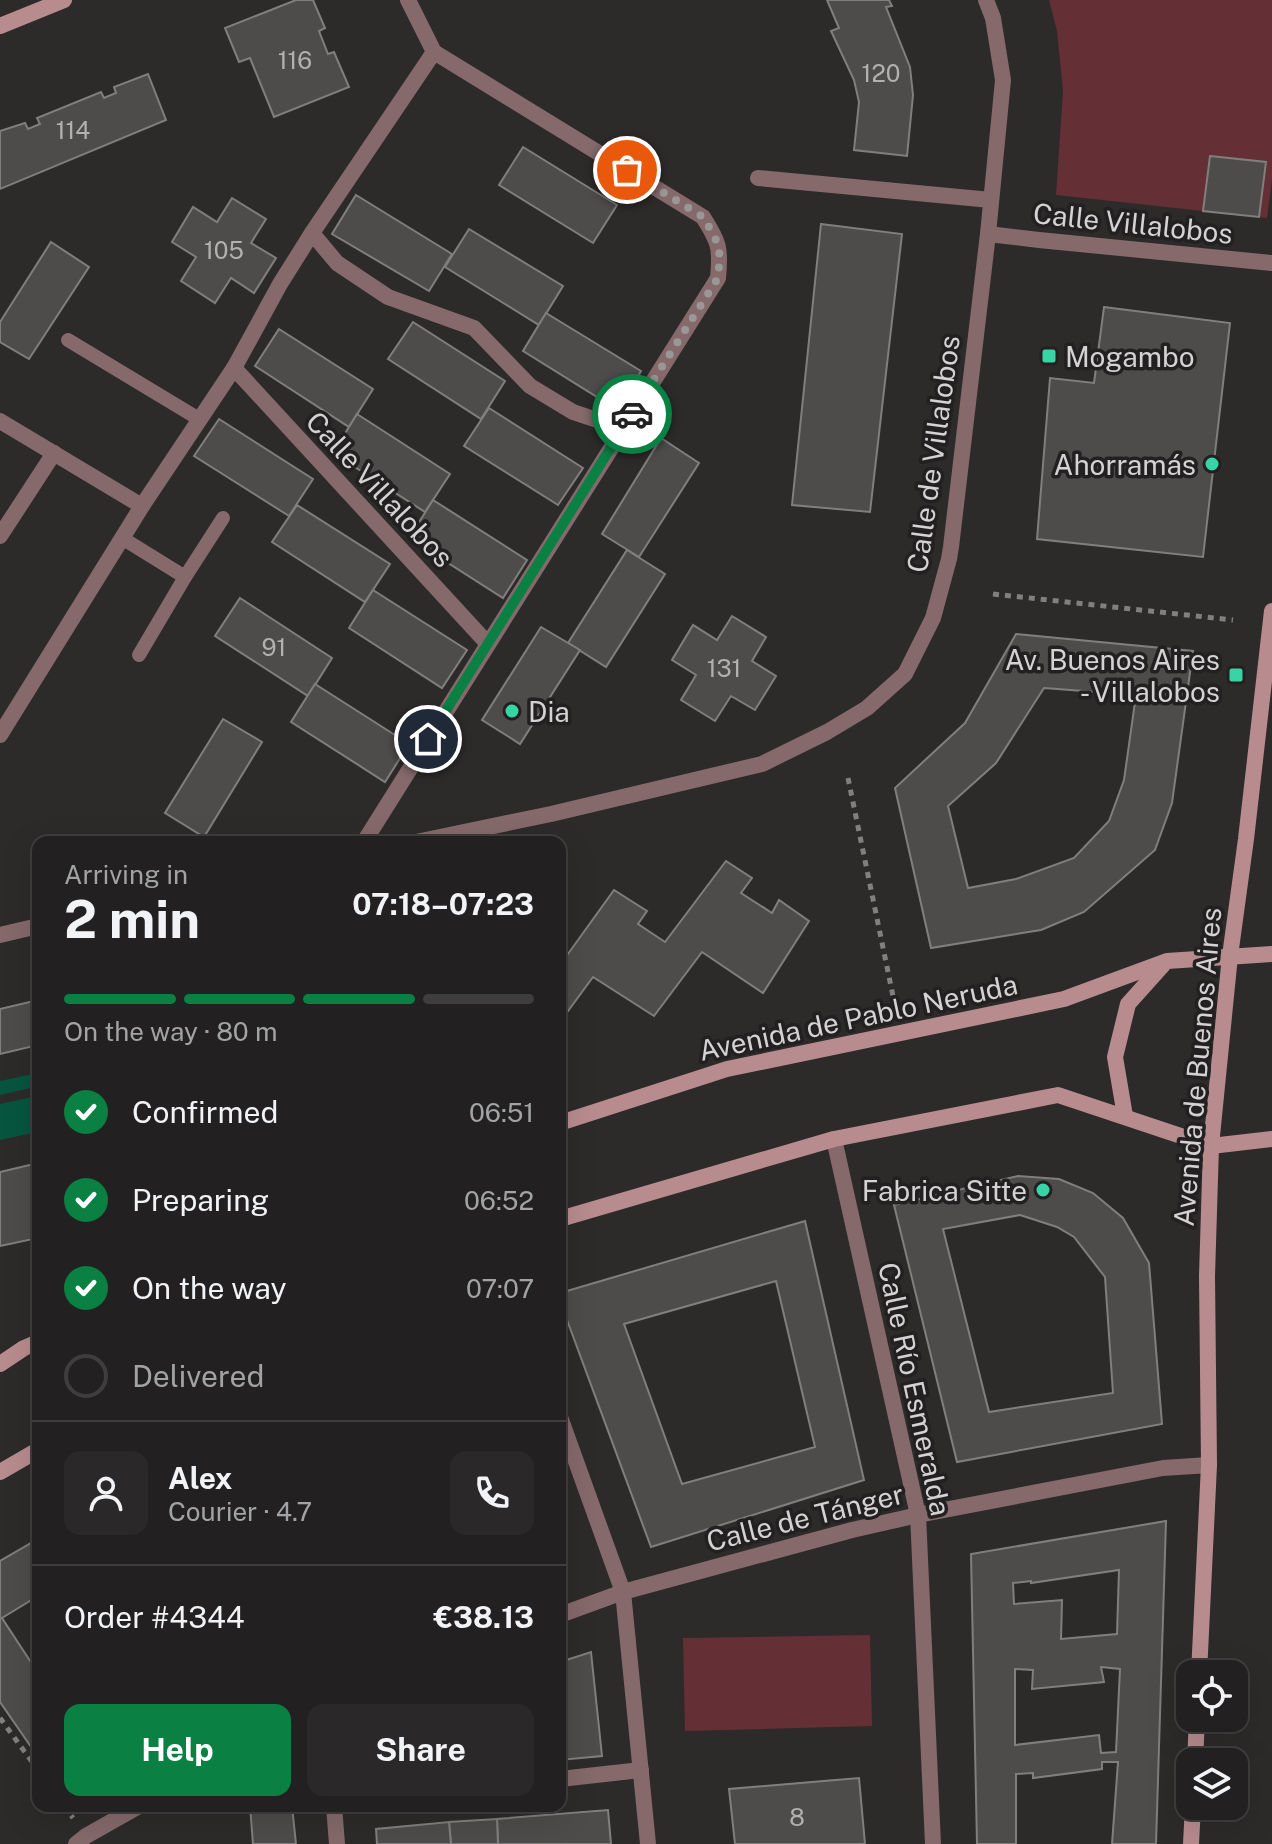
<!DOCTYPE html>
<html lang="en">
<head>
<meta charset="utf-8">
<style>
	body { margin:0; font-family:"Public Sans",sans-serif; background:#2a2829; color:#f1f3f6; height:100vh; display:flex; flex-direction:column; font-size:30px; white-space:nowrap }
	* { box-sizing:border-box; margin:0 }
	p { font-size:26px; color:#a2a3a5 }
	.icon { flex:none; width:44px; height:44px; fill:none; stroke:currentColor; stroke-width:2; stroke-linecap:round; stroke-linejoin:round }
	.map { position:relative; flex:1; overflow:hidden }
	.side { position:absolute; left:32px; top:836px; width:534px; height:976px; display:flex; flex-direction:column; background:#222020; border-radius:16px; box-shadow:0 8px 32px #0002,0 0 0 2px #3f3e3e }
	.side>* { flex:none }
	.controls { position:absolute; left:1176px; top:1660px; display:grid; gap:16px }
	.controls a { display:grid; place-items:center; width:72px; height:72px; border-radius:16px; background:#222020; box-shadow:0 8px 32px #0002,0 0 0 2px #3f3e3e; font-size:40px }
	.pin { position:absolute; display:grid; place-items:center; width:68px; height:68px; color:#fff; margin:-34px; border:4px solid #fff; border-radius:50%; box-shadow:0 2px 8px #0007 }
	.courier { position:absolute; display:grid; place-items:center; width:80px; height:80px; margin:-40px; border:6px solid #0b8043; border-radius:50%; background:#fff; color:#222; box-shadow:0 2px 10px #0007 }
	.summary em { font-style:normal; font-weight:700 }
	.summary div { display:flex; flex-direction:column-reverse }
	.summary { display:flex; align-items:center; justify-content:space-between; height:136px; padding:0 32px }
	h1 { font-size:52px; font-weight:700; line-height:60px }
	.bar { display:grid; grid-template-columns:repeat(4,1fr); gap:12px 8px; align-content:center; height:96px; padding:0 32px }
	.bar i { height:10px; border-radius:6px; background:#3f3e3e }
	.bar .active { background:#0b8043 }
	.bar p { grid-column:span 4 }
	.line { display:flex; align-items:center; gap:20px; padding:0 32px; border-top:2px solid #3f3e3e }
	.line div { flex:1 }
	.round { display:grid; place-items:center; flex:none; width:84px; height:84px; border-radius:16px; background:#2a2829 }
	ol { padding:0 32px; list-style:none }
	li { display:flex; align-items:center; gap:24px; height:88px }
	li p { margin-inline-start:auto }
	li .icon { padding:8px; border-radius:50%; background:#0b8043; color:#fff; stroke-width:4 }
	li:last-child { color:#a2a3a5 }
	li i { width:44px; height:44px; border:4px solid #3f3e3e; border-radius:50% }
	.cta { display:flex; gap:16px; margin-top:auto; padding:16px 32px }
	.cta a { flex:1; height:92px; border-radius:16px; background:#0b8043; color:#fff; font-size:32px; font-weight:700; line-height:92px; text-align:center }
	.cta a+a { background:#2a2829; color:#f1f3f6 }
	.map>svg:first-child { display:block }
	.green { fill:#642f35 }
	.water { fill:#07553f }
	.building { fill:#4e4b4b; stroke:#817e7e; stroke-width:2; fill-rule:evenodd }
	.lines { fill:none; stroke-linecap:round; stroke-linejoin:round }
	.path { stroke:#817f7f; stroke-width:5; stroke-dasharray:6 6; stroke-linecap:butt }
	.lane { stroke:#85696b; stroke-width:14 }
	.street { stroke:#85696b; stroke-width:16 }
	.secondary { stroke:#b88c8f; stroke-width:16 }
	.done { stroke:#9a9797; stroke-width:8; stroke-dasharray:0 14.4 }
	.route { stroke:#0b8043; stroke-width:10 }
	.poi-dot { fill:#39d4a5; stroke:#232021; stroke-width:3 }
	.labels { text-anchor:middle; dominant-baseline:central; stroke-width:7; stroke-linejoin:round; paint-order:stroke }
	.number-label { font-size:24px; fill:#b2b0b0 }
	.street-label { font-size:28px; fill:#d4d2d2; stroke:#232021 }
	.poi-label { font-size:28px; fill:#d4d2d2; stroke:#232021; text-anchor:end }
</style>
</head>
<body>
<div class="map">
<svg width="1272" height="1844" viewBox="0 0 1272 1844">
	<rect width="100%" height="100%" fill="#2d2a2a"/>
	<g class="green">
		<polygon points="1049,0 1272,0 1272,179 1267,218 1056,195 1063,91 1057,31"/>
		<polygon points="870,1635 872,1726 685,1731 683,1638"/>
	</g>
	<g class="water">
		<polygon points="33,1074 35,1087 0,1095 0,1081"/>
		<polygon points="37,1096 38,1132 0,1140 0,1104"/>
	</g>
	<g class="building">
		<polygon points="296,0 313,0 325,28 319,31 328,54 334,52 349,87 274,117 250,58 239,62 225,28"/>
		<polygon points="827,0 889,0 892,6 886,7 910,67 913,95 907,156 854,150 859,102 854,80 831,31 839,28"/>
		<polygon points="148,74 166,120 0,189 0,131 25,123 28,129 40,124 37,118 101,92 104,98 116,93 114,87"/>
		<polygon points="523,147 617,205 593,243 499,185"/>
		<polygon points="1210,156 1266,162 1259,217 1203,211"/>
		<polygon points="356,195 452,254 429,291 332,234"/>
		<polygon points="232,198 266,219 251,243 276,258 254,293 231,278 215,303 181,281 196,257 172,242 193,207 217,222"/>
		<polygon points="821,224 902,234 870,512 792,505"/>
		<polygon points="469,229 563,286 539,325 445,267"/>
		<polygon points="51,242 89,267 29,359 0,342 0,322"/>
		<polygon points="1104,307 1230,323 1203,557 1037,539 1050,378 1094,383"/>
		<polygon points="546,313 641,371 618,410 523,351"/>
		<polygon points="413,322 505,381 481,419 388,359"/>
		<polygon points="279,329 373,389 349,427 255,366"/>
		<polygon points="489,408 583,468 558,505 464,446"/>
		<polygon points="357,414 450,474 425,512 333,453"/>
		<polygon points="219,419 313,479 289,516 194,456"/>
		<polygon points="661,438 699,463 639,557 602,534"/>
		<polygon points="433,500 527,560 503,598 409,538"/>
		<polygon points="297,505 390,564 365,602 272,542"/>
		<polygon points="627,550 665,574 606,667 568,643"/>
		<polygon points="373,590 467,650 442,688 349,628"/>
		<polygon points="240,598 332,658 308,696 215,636"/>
		<polygon points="732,616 766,637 752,661 776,676 755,710 731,696 715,721 681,700 696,675 672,660 693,625 717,640"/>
		<polygon points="541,627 580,650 520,744 482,720"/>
		<path d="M 1016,634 L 1193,651 L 1172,803 L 1155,850 L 1084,912 L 1041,930 L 931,948 L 895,788 L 965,723 ZM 1044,688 L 1136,695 L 1124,780 L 1109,821 L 1074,858 L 1016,879 L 968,888 L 948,806 L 996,763 Z"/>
		<polygon points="315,684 409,744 385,782 291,722"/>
		<polygon points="223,719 262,742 204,837 165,813"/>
		<polygon points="726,861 752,878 741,893 772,913 779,900 809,921 763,993 702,952 654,1016 593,977 560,1022 560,965 614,890 647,911 638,924 665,942"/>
		<polygon points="38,1000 38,1045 0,1054 0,1009"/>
		<polygon points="38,1163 38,1238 0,1246 0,1172"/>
		<path d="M 1018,1176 L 1059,1179 L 1093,1193 L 1123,1218 L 1149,1263 L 1162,1424 L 957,1462 L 894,1205 ZM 1020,1215 L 1057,1227 L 1074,1237 L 1105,1277 L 1113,1393 L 989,1412 L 943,1229 Z"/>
		<path d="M 805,1221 L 864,1480 L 651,1547 L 560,1301 L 560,1293 ZM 776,1281 L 815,1447 L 682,1484 L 624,1324 Z"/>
		<path d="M 1166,1521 L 1156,1844 L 1112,1844 L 1118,1762 L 1102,1762 L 1102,1769 L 1033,1778 L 1033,1773 L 1016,1774 L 1016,1844 L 977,1844 L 971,1554 ZM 1119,1570 L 1117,1634 L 1061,1639 L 1062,1600 L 1014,1604 L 1013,1583 L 1031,1581 L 1031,1583 ZM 1101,1667 L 1120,1669 L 1116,1752 L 1101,1753 L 1099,1735 L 1015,1745 L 1015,1669 L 1033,1670 L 1032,1689 L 1104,1682 Z"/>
		<polygon points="38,1539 38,1596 2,1618 38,1673 38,1757 0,1702 0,1561"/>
		<polygon points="591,1652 602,1756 560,1760 560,1662"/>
		<polygon points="859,1778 865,1844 735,1844 729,1789"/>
		<polygon points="250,1806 292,1806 296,1844 253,1844"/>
		<polygon points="608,1810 611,1844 498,1844 497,1819"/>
		<polygon points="497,1819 498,1844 451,1844 449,1822"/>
		<polygon points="449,1822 451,1844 377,1844 376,1829"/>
	</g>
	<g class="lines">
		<g class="path">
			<polyline points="993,594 1233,620"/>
			<polyline points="848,778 893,996"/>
			<polyline points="0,1718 38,1770"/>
			<polyline points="64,1806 73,1818"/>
		</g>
		<g class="lane">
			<polyline points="68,340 199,419"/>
			<polyline points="122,538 185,577 223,518"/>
			<polyline points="139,655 185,577"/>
		</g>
		<g class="street">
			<polyline points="408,0 434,52"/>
			<polyline points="758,178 991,200"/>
			<polyline points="312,233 337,263 388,297 474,328 530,386 573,412 624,429"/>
			<polyline points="988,234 1039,240 1272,263"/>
			<polyline points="234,368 488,644"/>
			<polyline points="0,421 142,506"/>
			<polyline points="0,536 54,453"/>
			<path d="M 0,735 L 142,506 L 234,368 L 280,284 L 312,233 L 434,52 L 703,217 C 719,242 721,248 718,278 L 364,842"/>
			<polyline points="416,842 551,814 762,764 827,732 867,708 905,674 933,618 949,559 951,547 988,234 1003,80 993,18 986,0"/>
			<polyline points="0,935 38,926"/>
			<polyline points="834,1139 918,1515 933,1844"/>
			<polyline points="560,1417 623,1592 648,1844"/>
			<polyline points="560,1615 623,1592 852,1530 918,1515 1163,1468 1209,1465"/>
			<polyline points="560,1779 641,1770"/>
			<polyline points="334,1806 337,1844"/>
			<polyline points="76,1844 86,1836 139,1806"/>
		</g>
		<g class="secondary">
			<polyline points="0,26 64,0"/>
			<polyline points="1125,1116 1115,1057 1128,1004 1163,965"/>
			<polyline points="560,1123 727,1069 1064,999 1167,961 1272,954"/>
			<polyline points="560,1219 834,1139 1058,1095 1211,1146 1272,1139"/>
			<polyline points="0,1364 24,1348 38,1342"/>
			<polyline points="0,1472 38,1450"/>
			<polyline points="1199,1674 1209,1465 1207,1276 1211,1146 1230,956 1246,839 1272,611"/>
			<polyline points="1195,1762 1197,1718"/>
			<polyline points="1191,1844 1193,1806"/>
		</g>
	</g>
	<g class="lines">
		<polyline class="done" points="627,170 703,217 715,237 720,256 718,278 632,414"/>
		<polyline class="route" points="428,739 632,414"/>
	</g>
	<g class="poi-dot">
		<rect x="1041" y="348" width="16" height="16" rx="4"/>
		<circle cx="1212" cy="464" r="8"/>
		<rect x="1228" y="667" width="16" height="16" rx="4"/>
		<circle cx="512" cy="711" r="8"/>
		<circle cx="1043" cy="1190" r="8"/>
	</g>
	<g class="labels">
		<g class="number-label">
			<text x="295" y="60">116</text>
			<text x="881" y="73">120</text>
			<text x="73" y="130">114</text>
			<text x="224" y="250">105</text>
			<text x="274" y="647">91</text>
			<text x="724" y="668">131</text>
			<text x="797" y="1817">8</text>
		</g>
		<g class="street-label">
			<text transform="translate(1133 223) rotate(6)">Calle Villalobos</text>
			<text transform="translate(933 454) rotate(-82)">Calle de Villalobos</text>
			<text transform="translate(380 489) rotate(47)">Calle Villalobos</text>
			<text transform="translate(858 1017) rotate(-12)">Avenida de Pablo Neruda</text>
			<text transform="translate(1197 1067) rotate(-85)">Avenida de Buenos Aires</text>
			<text transform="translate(915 1389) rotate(78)">Calle Río Esmeralda</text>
			<text transform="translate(805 1517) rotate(-14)">Calle de Tánger</text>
		</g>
		<g class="poi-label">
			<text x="1065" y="356" text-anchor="start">Mogambo</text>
			<text x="1196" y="464">Ahorramás</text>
			<text x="1220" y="659">Av. Buenos Aires<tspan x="1220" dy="32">- Villalobos</tspan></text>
			<text x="528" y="711" text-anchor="start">Dia</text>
			<text x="1027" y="1190">Fabrica Sitte</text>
		</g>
	</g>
</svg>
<div class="controls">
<a><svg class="icon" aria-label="locate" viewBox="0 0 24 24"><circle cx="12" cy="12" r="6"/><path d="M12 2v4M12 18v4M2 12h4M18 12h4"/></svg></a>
<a><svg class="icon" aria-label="layers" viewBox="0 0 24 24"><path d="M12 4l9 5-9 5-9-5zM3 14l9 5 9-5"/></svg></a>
</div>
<div class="pin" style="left:627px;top:170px;background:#ea580c"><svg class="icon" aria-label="bag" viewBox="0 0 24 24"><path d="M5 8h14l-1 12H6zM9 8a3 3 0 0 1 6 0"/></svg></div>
<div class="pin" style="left:428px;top:739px;background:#1f2937"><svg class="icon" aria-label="home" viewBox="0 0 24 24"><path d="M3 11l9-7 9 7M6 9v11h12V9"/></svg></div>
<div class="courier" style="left:632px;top:414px"><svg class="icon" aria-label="car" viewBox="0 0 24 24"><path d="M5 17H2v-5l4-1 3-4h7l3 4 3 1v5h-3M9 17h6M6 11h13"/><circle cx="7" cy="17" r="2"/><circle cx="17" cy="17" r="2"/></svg></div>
<section class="side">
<div class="summary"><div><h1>2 min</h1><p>Arriving in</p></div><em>07:18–07:23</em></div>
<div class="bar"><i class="active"></i><i class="active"></i><i class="active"></i><i></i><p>On the way · 80 m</p></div>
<ol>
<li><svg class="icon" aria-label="check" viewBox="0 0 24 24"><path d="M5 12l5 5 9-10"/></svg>Confirmed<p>06:51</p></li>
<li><svg class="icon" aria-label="check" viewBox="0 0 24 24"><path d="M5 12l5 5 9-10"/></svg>Preparing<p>06:52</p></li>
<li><svg class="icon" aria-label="check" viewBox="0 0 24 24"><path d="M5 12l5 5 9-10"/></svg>On the way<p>07:07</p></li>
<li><i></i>Delivered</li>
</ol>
<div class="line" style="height:144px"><a class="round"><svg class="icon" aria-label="person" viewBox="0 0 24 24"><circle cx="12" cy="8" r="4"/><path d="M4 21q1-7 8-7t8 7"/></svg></a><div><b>Alex</b><p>Courier · 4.7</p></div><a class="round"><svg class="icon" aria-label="phone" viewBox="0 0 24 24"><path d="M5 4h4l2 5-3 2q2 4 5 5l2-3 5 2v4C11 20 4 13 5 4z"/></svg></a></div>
<div class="line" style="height:104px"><div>Order #4344</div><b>€38.13</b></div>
<div class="cta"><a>Help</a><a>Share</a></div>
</section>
</div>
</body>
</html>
